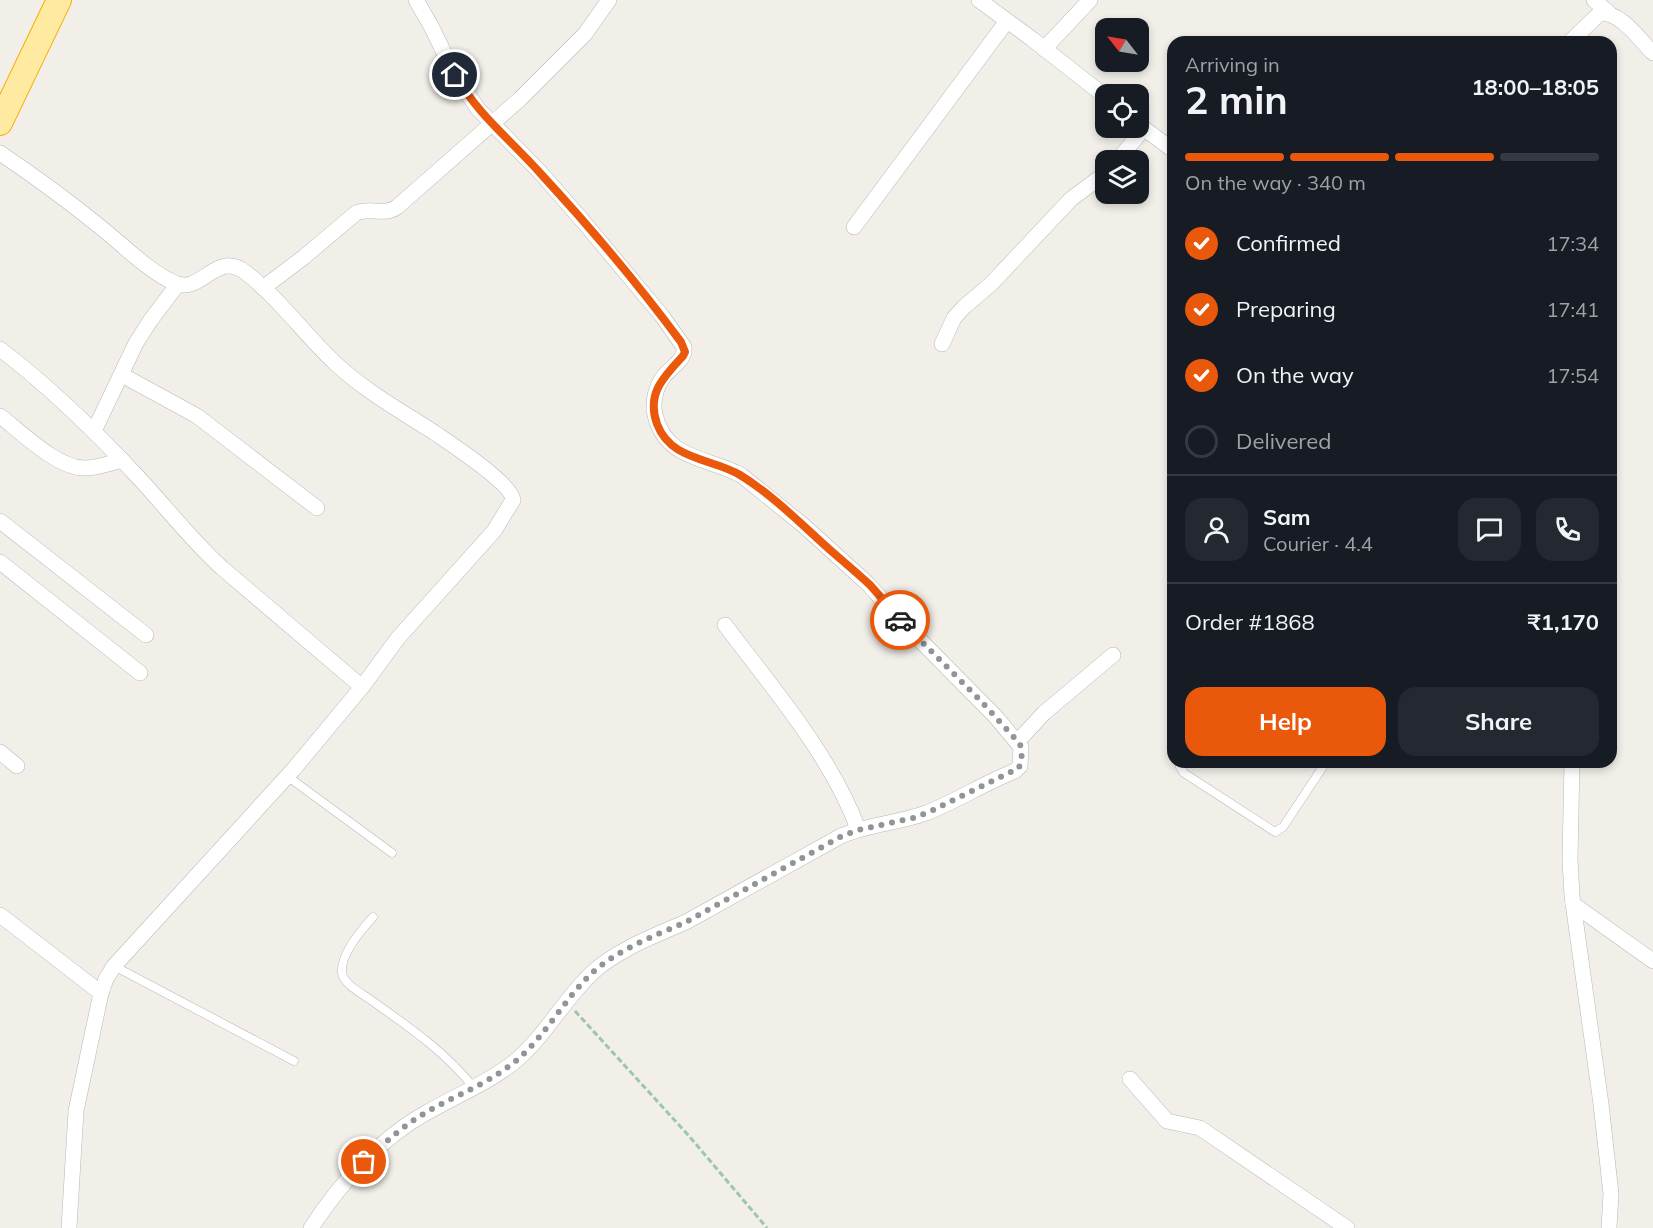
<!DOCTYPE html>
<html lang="en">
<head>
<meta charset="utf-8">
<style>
	body { margin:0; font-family:Mulish,sans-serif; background:#242831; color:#f1f3f6; height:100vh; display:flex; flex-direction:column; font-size:22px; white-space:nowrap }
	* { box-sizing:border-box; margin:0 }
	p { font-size:20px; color:#9ea1a6 }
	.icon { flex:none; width:33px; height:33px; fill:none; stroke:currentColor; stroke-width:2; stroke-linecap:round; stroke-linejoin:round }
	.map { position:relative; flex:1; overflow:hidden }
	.sheet { position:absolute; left:1167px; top:36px; width:450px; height:732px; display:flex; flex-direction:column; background:#171b24; border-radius:18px; box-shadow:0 3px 9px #0003 }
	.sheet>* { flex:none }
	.needle { width:39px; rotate:301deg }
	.buttons { position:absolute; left:1095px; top:18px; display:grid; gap:12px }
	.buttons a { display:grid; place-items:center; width:54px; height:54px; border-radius:12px; background:#171b24; box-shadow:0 3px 9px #0003; font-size:30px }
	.pin { position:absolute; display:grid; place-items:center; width:51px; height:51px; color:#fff; margin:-26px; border:3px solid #fff; border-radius:50%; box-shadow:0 2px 6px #0007 }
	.courier { position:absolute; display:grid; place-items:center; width:60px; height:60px; margin:-30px; border:4px solid #ea580c; border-radius:50%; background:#fff; color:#222; box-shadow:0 2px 8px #0007 }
	.overview em { font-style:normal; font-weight:700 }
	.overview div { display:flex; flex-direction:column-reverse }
	.overview { display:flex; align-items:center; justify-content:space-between; height:102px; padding:0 18px }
	h1 { font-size:39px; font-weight:700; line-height:45px }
	.bar { display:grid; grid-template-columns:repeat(4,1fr); gap:9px 6px; align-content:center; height:72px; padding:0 18px }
	.bar i { height:8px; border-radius:4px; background:#363941 }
	.bar .active { background:#ea580c }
	.bar p { grid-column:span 4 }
	.line { display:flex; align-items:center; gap:15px; padding:0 18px; border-top:2px solid #363941 }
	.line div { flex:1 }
	.round { display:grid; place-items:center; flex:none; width:63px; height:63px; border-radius:18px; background:#242831 }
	ol { padding:0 18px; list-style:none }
	li { display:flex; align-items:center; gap:18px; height:66px }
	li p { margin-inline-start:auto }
	li .icon { padding:6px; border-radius:50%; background:#ea580c; color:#fff; stroke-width:4 }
	li:last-child { color:#9ea1a6 }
	li i { width:33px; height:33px; border:3px solid #363941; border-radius:50% }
	.primary-button { display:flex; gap:12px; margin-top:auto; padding:12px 18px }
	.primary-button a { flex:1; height:69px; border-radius:18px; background:#ea580c; color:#fff; font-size:24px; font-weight:700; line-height:69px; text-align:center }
	.primary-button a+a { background:#242831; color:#f1f3f6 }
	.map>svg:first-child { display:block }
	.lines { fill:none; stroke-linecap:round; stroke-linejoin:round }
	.service-casing { stroke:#b5b8bc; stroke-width:9 }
	.minor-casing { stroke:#b5b8bc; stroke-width:16 }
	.trunk-casing { stroke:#f9ab00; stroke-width:26 }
	.path { stroke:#9cc7a9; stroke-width:3; stroke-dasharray:6 3; stroke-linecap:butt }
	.service { stroke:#fff; stroke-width:8 }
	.minor { stroke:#fff; stroke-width:15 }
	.trunk { stroke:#feeaa1; stroke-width:24 }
	.done { stroke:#929495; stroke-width:6; stroke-dasharray:0 10.8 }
	.route { stroke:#ea580c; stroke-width:8 }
</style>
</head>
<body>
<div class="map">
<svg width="1653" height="1228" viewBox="0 0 1653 1228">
	<rect width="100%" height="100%" fill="#f1efe8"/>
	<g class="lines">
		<g class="service-casing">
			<g id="service">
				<polyline points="1180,762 1180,767 1184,773 1275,832 1283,827 1326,762"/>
				<polyline points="287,776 392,853"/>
				<path d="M 373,917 C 362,929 340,954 342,973 C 344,984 359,992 368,998 C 406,1025 445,1051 474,1088"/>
				<polyline points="114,966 294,1061"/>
			</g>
		</g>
		<g class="minor-casing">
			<g id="minor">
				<polyline points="979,0 1032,39 1106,97"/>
				<polyline points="1594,0 1608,12"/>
				<path d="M 1570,42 L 1600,13 C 1621,12 1639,39 1653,53"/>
				<polyline points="1044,49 1090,0"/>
				<polyline points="1138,124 1173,150"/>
				<path d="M 0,153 C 34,176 67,200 99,226 C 122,244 149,272 175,283 C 201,295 216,250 245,272 C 279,298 304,334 335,363 C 365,391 401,411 435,433 C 451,444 512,484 513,500 L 494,531 L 398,638 L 362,687 L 293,770 L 114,966 L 106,979 L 101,993 L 76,1111 L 69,1228"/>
				<polyline points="1118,160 1144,128"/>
				<polyline points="854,227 1007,21"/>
				<path d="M 263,288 L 304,257 L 356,213 C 370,207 385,216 397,207 L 520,99 L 585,34 L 609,0"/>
				<polyline points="942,344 954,318 964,307 991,284 1071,199 1106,173"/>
				<path d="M 0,349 C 50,387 95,431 138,477 C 166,507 191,540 222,568 L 362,687"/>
				<polyline points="122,375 197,416 317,508"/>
				<path d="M 0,416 C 21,432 58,469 85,468 C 97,468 110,463 122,460"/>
				<polyline points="94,431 136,343 150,321 178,284"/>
				<polyline points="0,521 146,635"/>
				<polyline points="0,562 140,673"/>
				<path d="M 725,625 C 771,686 832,757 858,829"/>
				<polyline points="1018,741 1044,713 1113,655"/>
				<polyline points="0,752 17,766"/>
				<polyline points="1572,762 1570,859 1572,896 1601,1104 1611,1194 1609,1228"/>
				<polyline points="1573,904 1653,961"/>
				<polyline points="0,915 101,993"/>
				<polyline points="1130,1079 1167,1121 1200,1128 1347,1228"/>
				<path d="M 311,1228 C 339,1185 380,1138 426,1113 C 455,1096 486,1084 513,1063 C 544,1038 562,1002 591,974 C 616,950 654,936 686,922 L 841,836 C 869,824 899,823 926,813 C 957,801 984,783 1015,771 L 1020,766 L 1021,747 L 995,716 L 902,622 L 868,584 L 803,525 L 741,475 C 707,457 666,460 655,415 C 652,402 656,386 664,376 C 671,367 686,360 684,347 L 662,316 L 582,220 L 539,171 L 478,109 L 455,75 L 431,26 L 416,0"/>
			</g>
		</g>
		<g class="trunk-casing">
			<polyline id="trunk" points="0,123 59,0"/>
		</g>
		<polyline class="path" points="575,1011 689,1136 767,1228"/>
		<use href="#service" class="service"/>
		<use href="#minor" class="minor"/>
		<use href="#trunk" class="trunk"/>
	</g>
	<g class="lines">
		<path class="done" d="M 364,1162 C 383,1144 403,1126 425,1113 C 454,1096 485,1085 512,1064 C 544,1039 562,1002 590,975 C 616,950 654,936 686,922 L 842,836 L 858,830 L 913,818 L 929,812 L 1019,768 L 1022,754 L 1020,744 L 980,700 L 900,620"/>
		<path class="route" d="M 455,75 C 479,116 510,139 541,174 C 590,227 638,284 681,342 L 685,352 L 683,356 C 664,377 646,393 657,424 C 671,461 712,458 740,475 C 768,492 794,517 818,539 C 835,555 853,569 870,585 C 880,596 890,608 900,620"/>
	</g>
</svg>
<div class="buttons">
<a><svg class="needle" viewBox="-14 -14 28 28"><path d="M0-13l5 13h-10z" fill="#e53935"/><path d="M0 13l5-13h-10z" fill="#9ea1a6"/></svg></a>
<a><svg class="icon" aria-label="locate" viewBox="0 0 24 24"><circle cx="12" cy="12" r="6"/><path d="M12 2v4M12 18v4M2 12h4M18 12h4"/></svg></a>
<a><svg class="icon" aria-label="layers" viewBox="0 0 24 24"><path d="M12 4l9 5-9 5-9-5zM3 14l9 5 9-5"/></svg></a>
</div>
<div class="pin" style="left:364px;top:1162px;background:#ea580c"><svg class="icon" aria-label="bag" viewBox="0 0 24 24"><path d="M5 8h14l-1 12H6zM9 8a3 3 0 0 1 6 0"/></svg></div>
<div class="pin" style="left:455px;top:75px;background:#1f2937"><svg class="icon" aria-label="home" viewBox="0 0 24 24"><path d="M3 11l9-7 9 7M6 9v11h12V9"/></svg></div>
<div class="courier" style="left:900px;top:620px"><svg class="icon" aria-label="car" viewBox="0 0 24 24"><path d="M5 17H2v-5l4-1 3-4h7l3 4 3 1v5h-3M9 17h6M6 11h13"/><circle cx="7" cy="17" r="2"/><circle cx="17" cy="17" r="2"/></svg></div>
<section class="sheet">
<div class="overview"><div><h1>2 min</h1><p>Arriving in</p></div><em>18:00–18:05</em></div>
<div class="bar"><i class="active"></i><i class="active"></i><i class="active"></i><i></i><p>On the way · 340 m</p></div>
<ol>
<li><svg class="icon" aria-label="check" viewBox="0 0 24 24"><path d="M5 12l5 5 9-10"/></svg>Confirmed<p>17:34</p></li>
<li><svg class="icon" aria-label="check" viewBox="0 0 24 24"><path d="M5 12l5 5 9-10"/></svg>Preparing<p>17:41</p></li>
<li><svg class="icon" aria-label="check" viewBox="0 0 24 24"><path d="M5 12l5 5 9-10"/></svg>On the way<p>17:54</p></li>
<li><i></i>Delivered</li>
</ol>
<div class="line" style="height:108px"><a class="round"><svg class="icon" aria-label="person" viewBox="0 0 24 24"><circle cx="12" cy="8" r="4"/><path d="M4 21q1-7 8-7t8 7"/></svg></a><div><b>Sam</b><p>Courier · 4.4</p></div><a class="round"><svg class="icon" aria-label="chat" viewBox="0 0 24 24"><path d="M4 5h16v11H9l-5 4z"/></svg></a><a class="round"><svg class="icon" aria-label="phone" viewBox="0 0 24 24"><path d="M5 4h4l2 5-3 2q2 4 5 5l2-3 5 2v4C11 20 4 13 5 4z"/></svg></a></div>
<div class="line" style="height:78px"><div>Order #1868</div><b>₹1,170</b></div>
<div class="primary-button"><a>Help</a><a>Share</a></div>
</section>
</div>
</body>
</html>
